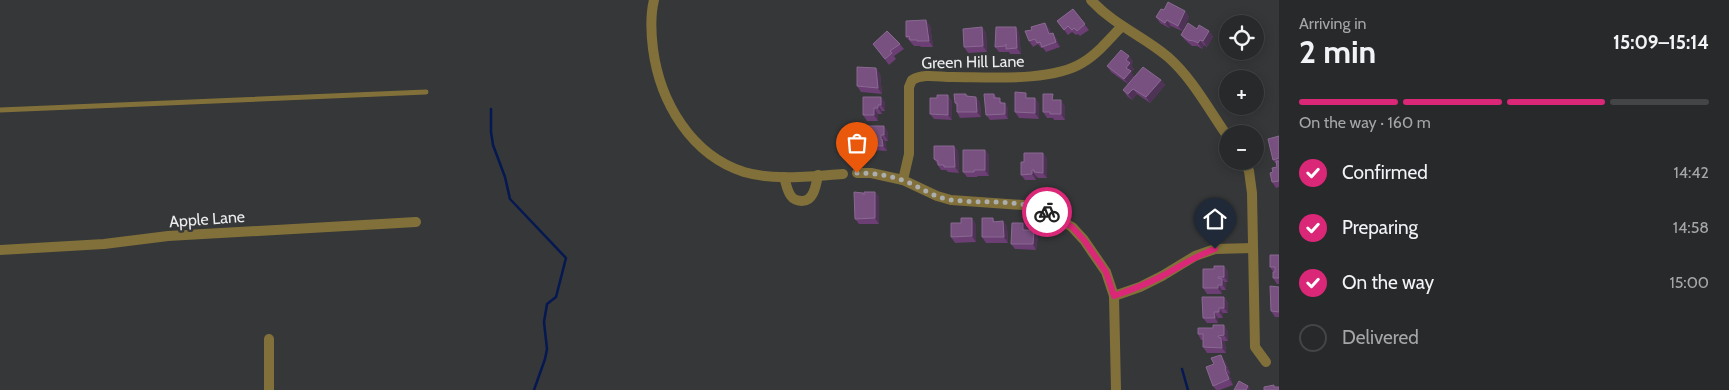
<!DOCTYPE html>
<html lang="en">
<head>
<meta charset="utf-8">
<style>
	body { margin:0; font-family:Cabin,sans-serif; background:#343536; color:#f1f3f6; height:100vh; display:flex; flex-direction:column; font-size:19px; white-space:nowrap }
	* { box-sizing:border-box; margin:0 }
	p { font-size:16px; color:#a5a6a8 }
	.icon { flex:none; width:28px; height:28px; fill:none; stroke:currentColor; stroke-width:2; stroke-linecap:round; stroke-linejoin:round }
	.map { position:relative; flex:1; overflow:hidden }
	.side { display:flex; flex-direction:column; background:#28292a; width:450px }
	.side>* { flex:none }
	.tools { position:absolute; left:1219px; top:15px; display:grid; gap:10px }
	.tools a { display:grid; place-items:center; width:45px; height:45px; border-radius:50%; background:#28292a; box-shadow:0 2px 12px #0003,0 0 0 1px #444547; font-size:25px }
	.pin { position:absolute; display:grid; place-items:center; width:42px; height:42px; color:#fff; margin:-51px -21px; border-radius:50% 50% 50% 0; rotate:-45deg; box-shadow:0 0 5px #0007 }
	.pin .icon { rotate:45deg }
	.courier { position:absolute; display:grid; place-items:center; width:50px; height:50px; margin:-25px; border:4px solid #db2777; border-radius:50%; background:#fff; color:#222; box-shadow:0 1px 6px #0007 }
	.headline em { font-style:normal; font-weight:800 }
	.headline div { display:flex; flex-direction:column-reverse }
	.headline { display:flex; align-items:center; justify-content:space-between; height:85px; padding:0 20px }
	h1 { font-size:32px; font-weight:800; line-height:38px }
	.bar { display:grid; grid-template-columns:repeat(4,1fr); gap:8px 5px; align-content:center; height:60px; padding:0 20px }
	.bar i { height:6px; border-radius:4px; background:#444547 }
	.bar .current { background:#db2777 }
	.bar p { grid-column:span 4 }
	ol { padding:0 20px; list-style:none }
	li { display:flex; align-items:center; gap:15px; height:55px }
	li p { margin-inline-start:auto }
	li .icon { padding:5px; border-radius:50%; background:#db2777; color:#fff; stroke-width:4 }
	li:last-child { color:#a5a6a8 }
	li i { width:28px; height:28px; border:2px solid #444547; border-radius:50% }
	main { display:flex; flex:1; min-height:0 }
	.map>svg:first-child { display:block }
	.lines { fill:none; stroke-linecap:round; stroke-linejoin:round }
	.stream { stroke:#051852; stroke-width:2.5 }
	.service { stroke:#81703a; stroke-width:5 }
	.minor { stroke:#81703a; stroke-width:10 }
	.wall { fill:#6b3e74 }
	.shaded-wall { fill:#4f3357 }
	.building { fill:#785181; stroke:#8a6992 }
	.done { stroke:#abadae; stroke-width:5; stroke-dasharray:0 9 }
	.route { stroke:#db2777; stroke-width:6 }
	.labels { text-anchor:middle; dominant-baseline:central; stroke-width:5; stroke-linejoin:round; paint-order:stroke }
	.street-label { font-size:16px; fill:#ebedee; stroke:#353738 }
</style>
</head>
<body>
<main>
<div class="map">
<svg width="1279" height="390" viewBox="0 0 1279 390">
	<rect width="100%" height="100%" fill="#353738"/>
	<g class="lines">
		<g class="stream">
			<polyline points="491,109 491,132 493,145 505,177 510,199 566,258 556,297 547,304 544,322 547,349 545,359 534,390"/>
			<polyline points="1182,369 1188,390"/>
		</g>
		<polyline class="service" points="0,110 426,92"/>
		<g class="minor">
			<path d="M 654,0 C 650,16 651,33 653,49 C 660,102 691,155 744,172 C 775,181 811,176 843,174"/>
			<path d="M 1091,0 C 1115,26 1142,35 1168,57 C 1193,79 1209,110 1228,137"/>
			<polyline points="1244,161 1249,171 1252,193 1255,347 1266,362"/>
			<polyline points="857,173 871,173 903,180 937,196 951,200 1023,205 1043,210 1072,227 1084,240 1106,272 1114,296 1116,390"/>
			<path d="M 784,177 C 786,183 787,191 791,196 C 793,199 798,201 802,201 C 814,201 816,185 818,175"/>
			<path d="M 903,180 L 909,154 L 909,87 L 912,80 C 924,73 938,77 953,77 C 989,77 1051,82 1082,63 C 1097,54 1109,40 1121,27"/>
			<polyline points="0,250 104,244 168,236 416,222"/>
			<polyline points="1114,296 1140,287 1162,276 1195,256 1215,249 1253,248"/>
			<polyline points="269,339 269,390"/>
		</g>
	</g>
	<g class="wall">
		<polygon points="1073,9 1089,30 1080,36 1078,34 1076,35 1072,32 1068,35 1057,21"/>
		<polygon points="1164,10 1185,11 1189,17 1182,31 1171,26 1169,28 1160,23 1156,17"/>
		<polygon points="930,25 933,47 921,47 920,46 914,46 906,37"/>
		<polygon points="982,27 986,33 987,52 968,53 964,47"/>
		<polygon points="1016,27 1019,33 1021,54 1010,54 1009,52 999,52 995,47"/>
		<polygon points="1049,28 1051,33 1056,38 1060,47 1046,52 1043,48 1041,48 1038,44 1033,47 1029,41"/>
		<polygon points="1197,29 1209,31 1213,37 1207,47 1204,45 1202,49 1197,46 1192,46 1185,40 1181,35"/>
		<polygon points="873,44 900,44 904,49 894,56 896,59 889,65"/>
		<polygon points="1129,56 1133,62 1131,65 1134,69 1131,72 1134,77 1128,84 1111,72 1107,66"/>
		<polygon points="880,73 882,94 861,92 857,86"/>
		<polygon points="1161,80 1165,85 1150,103 1137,94 1132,100 1127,96 1123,90"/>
		<polygon points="966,94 968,96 980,102 981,117 960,118 957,112 957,107 955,103"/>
		<polygon points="994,94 997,98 1003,103 1005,103 1008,109 1008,119 990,120 986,115"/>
		<polygon points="863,97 885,102 885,111 882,111 882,114 878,114 878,121 867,121 863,115"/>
		<polygon points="1030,98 1035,98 1039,104 1039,119 1019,118 1015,112"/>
		<polygon points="1056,100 1065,106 1065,120 1054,120 1053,118 1047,118 1043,112"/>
		<polygon points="952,101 952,120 934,119 930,114"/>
		<polygon points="888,132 888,141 885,141 887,151 869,150 865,145"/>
		<polygon points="1279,136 1279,187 1276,188 1272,182 1273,172 1277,167 1277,165 1273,160"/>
		<polygon points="954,146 958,151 959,173 948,172 946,170 941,170 934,159"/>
		<polygon points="985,150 989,155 989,176 978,176 977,177 967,177 963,172"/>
		<polygon points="1047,158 1047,178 1038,178 1036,176 1036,180 1025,180 1021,175 1024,162"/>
		<polygon points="875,192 879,197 879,224 859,224 855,219 864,194"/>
		<polygon points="993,218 995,222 1003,221 1007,227 1008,243 986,243 982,237"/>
		<polygon points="1023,223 1027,228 1027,230 1034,230 1038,236 1036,250 1015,249 1011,244"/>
		<polygon points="976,224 976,242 955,243 951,237"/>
		<polygon points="1279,255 1279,284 1277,284 1273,278 1273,272 1270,267"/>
		<polygon points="1224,266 1228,272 1228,282 1225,282 1226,284 1226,290 1222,290 1222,294 1207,294 1203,288 1214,269"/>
		<polygon points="1279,287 1279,317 1275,317 1271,311"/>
		<polygon points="1224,297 1228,303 1228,313 1223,313 1223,318 1218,318 1218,323 1207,323 1203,318"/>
		<polygon points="1228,331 1228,341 1224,341 1225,343 1226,353 1207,353 1203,347 1203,340 1201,340 1198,334"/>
		<polygon points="1225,361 1230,373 1229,374 1233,385 1220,390 1216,390 1213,386"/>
	</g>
	<g class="shaded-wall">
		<polygon points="1185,11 1189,17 1182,31 1178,26"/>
		<polygon points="926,20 930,25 933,47 929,41"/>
		<polygon points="1167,20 1171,26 1169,28 1165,23"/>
		<polygon points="1045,23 1049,28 1053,40 1049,34"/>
		<polygon points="982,27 986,33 987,52 983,46"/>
		<polygon points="1016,27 1019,33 1021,54 1017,48"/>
		<polygon points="1209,31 1213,37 1207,47 1203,41"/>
		<polygon points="1053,33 1056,38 1060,47 1056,42"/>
		<polygon points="1200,40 1204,45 1202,49 1198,43"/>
		<polygon points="1129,56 1133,62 1131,65 1134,69 1131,72 1134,77 1128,84 1124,79 1126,68 1126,60"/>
		<polygon points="876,68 880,73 882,94 878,88"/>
		<polygon points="1161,80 1165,85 1150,103 1146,97"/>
		<polygon points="1133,89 1137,94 1132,100 1128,94"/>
		<polygon points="948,95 952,101 952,120 948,115"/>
		<polygon points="881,97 885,102 885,111 881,105"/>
		<polygon points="976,97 980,102 981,117 977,112"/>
		<polygon points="1035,98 1039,104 1039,119 1035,113"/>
		<polygon points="1061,100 1065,106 1065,120 1061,114"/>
		<polygon points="1005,103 1008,109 1008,119 1005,114"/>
		<polygon points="878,105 882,111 882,114 878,108"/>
		<polygon points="874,108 878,114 878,121 874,115"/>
		<polygon points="884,126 888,132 888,141 884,135"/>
		<polygon points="881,135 885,141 887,151 883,146 881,139"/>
		<polygon points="954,146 958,151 959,173 955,167"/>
		<polygon points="985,150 989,155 989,176 985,170"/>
		<polygon points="1043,153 1047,158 1047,178 1043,173"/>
		<polygon points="1032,170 1036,176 1036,180 1032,174"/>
		<polygon points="875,192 879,197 879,224 875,218"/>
		<polygon points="972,218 976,224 976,242 972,236"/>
		<polygon points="1003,221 1007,227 1008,243 1004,237"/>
		<polygon points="1023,223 1027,228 1027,236 1023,230"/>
		<polygon points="1034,230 1038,236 1036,250 1033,244"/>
		<polygon points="1224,266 1228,272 1228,282 1224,277"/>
		<polygon points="1218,277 1222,282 1222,279 1226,284 1226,290 1218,278"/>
		<polygon points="1218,285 1222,290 1222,294 1218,288"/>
		<polygon points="1224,297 1228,303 1228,313 1224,308"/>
		<polygon points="1219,308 1223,313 1223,318 1219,312"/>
		<polygon points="1214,312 1218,318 1218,323 1215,318"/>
		<polygon points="1224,325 1228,331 1228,341 1224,335"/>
		<polygon points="1218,336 1221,340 1221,338 1225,343 1226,353 1222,348"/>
		<polygon points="1221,355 1225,361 1230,373 1226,368"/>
		<polygon points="1225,369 1229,374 1233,385 1229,379"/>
		<polygon points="1248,386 1251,390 1246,390"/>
	</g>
	<g class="building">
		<polygon points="1168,2 1185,11 1178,26 1167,20 1165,23 1156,17 1161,9 1164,10"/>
		<polygon points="1073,9 1085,24 1077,31 1074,28 1072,30 1068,26 1064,30 1057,21"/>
		<polygon points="926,20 929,41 917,41 917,40 910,40 909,36 906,37 906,21"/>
		<polygon points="1045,23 1049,34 1053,33 1056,42 1042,47 1040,42 1037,43 1035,39 1029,41 1025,31 1032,30 1031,27"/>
		<polygon points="1188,23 1197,29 1199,25 1209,31 1203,41 1200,40 1198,43 1194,41 1188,40 1181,35"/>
		<polygon points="982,27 983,46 964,47 963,29"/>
		<polygon points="996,27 1016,27 1017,48 1006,49 1006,44 1005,46 995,47"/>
		<polygon points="887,31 900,44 890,51 892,53 885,59 873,44"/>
		<polygon points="1121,50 1129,56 1126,60 1130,63 1126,68 1131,71 1124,79 1107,66"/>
		<polygon points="857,67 876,68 878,88 857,86"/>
		<polygon points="1143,67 1161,80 1146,97 1133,89 1128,94 1123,90"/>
		<polygon points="1015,92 1026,93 1026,98 1035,98 1035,113 1015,112"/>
		<polygon points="954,94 966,94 966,96 976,97 977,112 957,112 957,103 955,103"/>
		<polygon points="984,94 994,94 994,98 1000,98 1000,103 1005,103 1005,114 986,115"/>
		<polygon points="1043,94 1053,94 1052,100 1061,100 1061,114 1050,114 1050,112 1043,112"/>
		<polygon points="937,95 948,95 948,115 930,114 930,98 937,98"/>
		<polygon points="863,97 881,97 881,105 878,105 878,108 874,108 874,115 863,115"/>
		<polygon points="865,126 884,126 884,135 881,135 881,139 882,139 883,146 865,145"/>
		<polygon points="1279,136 1279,158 1273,160 1268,139"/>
		<polygon points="934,146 954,146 955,167 944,167 944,165 938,165 938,161 934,159"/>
		<polygon points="963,150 985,150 985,170 974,170 974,172 963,172"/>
		<polygon points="1024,153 1043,153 1043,173 1034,172 1034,170 1032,170 1032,174 1021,175 1021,162 1024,162"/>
		<polygon points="1276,161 1279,161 1279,181 1272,182 1270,173 1273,172 1272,168 1277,167"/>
		<polygon points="854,192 863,193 864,195 864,192 875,192 875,218 855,219"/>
		<polygon points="961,218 972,218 972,236 951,237 951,223 961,223"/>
		<polygon points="982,218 993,218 993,222 1003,221 1004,237 982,237"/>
		<polygon points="1012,223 1023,223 1023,230 1034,230 1033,244 1011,244"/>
		<polygon points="1270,255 1279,255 1279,278 1273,278 1273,272 1275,272 1275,267 1270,267"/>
		<polygon points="1214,266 1224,266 1224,277 1218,277 1218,278 1222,279 1222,285 1218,285 1218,288 1203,288 1203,269 1214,269"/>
		<polygon points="1270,286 1279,287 1279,312 1271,311"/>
		<polygon points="1202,297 1224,297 1224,308 1219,308 1219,312 1214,312 1215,318 1203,318"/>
		<polygon points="1213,325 1224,325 1224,335 1218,336 1218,337 1221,338 1222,348 1203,347 1203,334 1198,334 1198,328 1213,328"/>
		<polygon points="1221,355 1226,368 1225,369 1229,379 1213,386 1206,367 1214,364 1211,358"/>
		<polygon points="1239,381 1248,386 1246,390 1234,390"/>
		<polygon points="1274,385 1274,387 1279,387 1279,390 1264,390 1264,387"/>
	</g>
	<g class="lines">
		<path class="done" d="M 857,173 C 872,173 888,175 902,180 C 919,186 934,198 952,200 C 981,204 1021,198 1047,212"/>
		<path class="route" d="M 1047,212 L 1072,227 L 1084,240 L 1106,272 L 1114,296 C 1131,290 1147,284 1162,276 C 1181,266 1195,256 1215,249"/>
	</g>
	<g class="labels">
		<g class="street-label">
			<text transform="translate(973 62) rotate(-1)">Green Hill Lane</text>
			<text transform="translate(207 219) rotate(-4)">Apple Lane</text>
		</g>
	</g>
</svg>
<div class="tools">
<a><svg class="icon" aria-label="locate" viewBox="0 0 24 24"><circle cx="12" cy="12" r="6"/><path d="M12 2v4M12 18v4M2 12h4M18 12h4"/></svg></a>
<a>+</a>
<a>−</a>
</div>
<div class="pin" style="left:857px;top:173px;background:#ea580c"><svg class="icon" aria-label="bag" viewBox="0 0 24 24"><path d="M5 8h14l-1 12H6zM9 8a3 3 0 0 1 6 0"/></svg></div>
<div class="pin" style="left:1215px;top:249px;background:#1f2937"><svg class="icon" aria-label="home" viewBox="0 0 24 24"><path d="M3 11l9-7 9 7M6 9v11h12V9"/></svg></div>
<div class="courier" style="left:1047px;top:212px"><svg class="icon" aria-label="bike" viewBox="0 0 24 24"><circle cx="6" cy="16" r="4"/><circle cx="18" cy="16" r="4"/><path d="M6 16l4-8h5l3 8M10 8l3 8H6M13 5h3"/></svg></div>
</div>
<section class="side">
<div class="headline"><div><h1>2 min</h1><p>Arriving in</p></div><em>15:09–15:14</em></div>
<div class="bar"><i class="current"></i><i class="current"></i><i class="current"></i><i></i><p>On the way · 160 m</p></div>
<ol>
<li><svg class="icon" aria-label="check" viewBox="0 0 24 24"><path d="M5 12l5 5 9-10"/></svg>Confirmed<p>14:42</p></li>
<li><svg class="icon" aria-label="check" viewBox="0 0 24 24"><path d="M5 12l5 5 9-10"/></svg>Preparing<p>14:58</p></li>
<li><svg class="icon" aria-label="check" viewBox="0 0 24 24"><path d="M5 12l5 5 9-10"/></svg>On the way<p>15:00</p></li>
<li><i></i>Delivered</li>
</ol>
</section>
</main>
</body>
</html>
